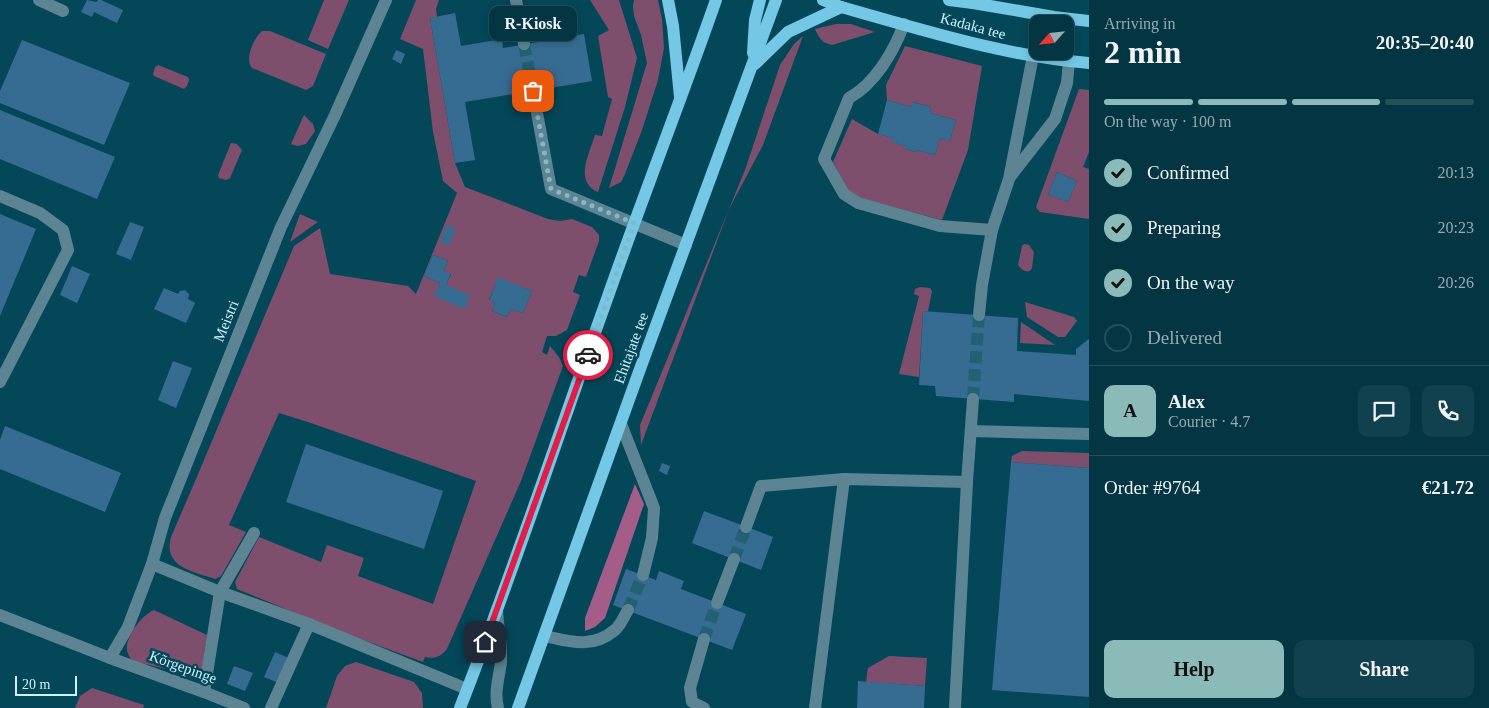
<!DOCTYPE html>
<html lang="en">
<head>
<meta charset="utf-8">
<style>
	body { margin:0; font-family:"Times New Roman",serif; background:#11404e; color:#f1f3f6; height:100vh; display:flex; flex-direction:column; font-size:19px; white-space:nowrap }
	* { box-sizing:border-box; margin:0 }
	p { font-size:16px; color:#97abb2 }
	.icon { flex:none; width:28px; height:28px; fill:none; stroke:currentColor; stroke-width:2; stroke-linecap:round; stroke-linejoin:round }
	.map { position:relative; flex:1; overflow:hidden }
	.panel { display:flex; flex-direction:column; background:#033543; width:400px }
	.panel>* { flex:none }
	.needle { width:32px; rotate:243deg }
	.controls { position:absolute; left:1029px; top:15px; display:grid; gap:10px }
	.controls a { display:grid; place-items:center; width:45px; height:45px; border-radius:10px; background:#033543; box-shadow:0 2px 8px #0003,0 0 0 1px #24505c; font-size:25px }
	.scale { position:absolute; left:15px; bottom:12px; width:62px; box-sizing:border-box; padding-left:5px; border:2px solid #cdf1ff; border-top:0; font-size:14px; line-height:18px; white-space:nowrap; color:#cdf1ff; -webkit-text-stroke:4px #044759; paint-order:stroke }
	.pin { position:absolute; display:grid; place-items:center; width:42px; height:42px; color:#fff; margin:-21px; border-radius:10px; box-shadow:0 2px 8px #0006 }
	.courier { position:absolute; display:grid; place-items:center; width:50px; height:50px; margin:-25px; border:4px solid #e11d48; border-radius:50%; background:#fff; color:#222; box-shadow:0 1px 6px #0007 }
	.bubble { position:absolute; height:35px; border-radius:10px; background:#033543; box-shadow:0 2px 8px #0003,0 0 0 1px #24505c; font-size:16px; font-weight:600; line-height:35px; text-align:center }
	.head em { font-style:normal; font-weight:600 }
	.head div { display:flex; flex-direction:column-reverse }
	.head { display:flex; align-items:center; justify-content:space-between; height:85px; padding:0 15px }
	h1 { font-size:32px; font-weight:600; line-height:38px }
	.bar { display:grid; grid-template-columns:repeat(4,1fr); gap:8px 5px; align-content:center; height:60px; padding:0 15px }
	.bar i { height:6px; border-radius:4px; background:#24505c }
	.bar .active { background:#8bbbb9 }
	.bar p { grid-column:span 4 }
	.line { display:flex; align-items:center; gap:12px; padding:0 15px; border-top:1px solid #24505c }
	.line div { flex:1 }
	.round { display:grid; place-items:center; flex:none; width:52px; height:52px; border-radius:10px; background:#11404e }
	ol { padding:0 15px; list-style:none }
	li { display:flex; align-items:center; gap:15px; height:55px }
	li p { margin-inline-start:auto }
	li .icon { padding:5px; border-radius:50%; background:#8bbbb9; color:#111; stroke-width:4 }
	li:last-child { color:#97abb2 }
	li i { width:28px; height:28px; border:2px solid #24505c; border-radius:50% }
	.primary-button { display:flex; gap:10px; margin-top:auto; padding:10px 15px }
	.primary-button a { flex:1; height:58px; border-radius:10px; background:#8bbbb9; color:#111; font-size:20px; font-weight:600; line-height:58px; text-align:center }
	.primary-button a+a { background:#11404e; color:#f1f3f6 }
	main { display:flex; flex:1; min-height:0 }
	.map>svg:first-child { display:block }
	.green { fill:#7e4f6c; fill-rule:evenodd }
	.forest { fill:#a45d89 }
	.building { fill:#376c92 }
	.lines { fill:none; stroke-linecap:round; stroke-linejoin:round }
	.minor-tunnel { stroke:#226072; stroke-width:12; stroke-dasharray:12 6; stroke-linecap:butt }
	.minor { stroke:#5d8493; stroke-width:12 }
	.major { stroke:#74c8e5; stroke-width:12 }
	.done { stroke:#87b6c5; stroke-width:5; stroke-dasharray:0 9 }
	.route { stroke:#e11d48; stroke-width:6 }
	.labels { text-anchor:middle; dominant-baseline:central; stroke-width:5; stroke-linejoin:round; paint-order:stroke }
	.street-label { font-size:15px; fill:#cdf1ff; stroke:#044759 }
</style>
</head>
<body>
<main>
<div class="map">
<svg width="1089" height="708" viewBox="0 0 1089 708">
	<rect width="100%" height="100%" fill="#044759"/>
	<g class="green">
		<polygon points="324,0 349,0 328,49 308,40"/>
		<path d="M 416,0 L 439,0 L 436,9 L 437,17 L 430,18 L 455,163 L 465,187 L 548,219 L 560,221 L 572,219 L 592,227 L 599,235 L 599,241 L 586,277 L 579,275 L 573,292 L 580,295 L 567,330 L 556,336 L 547,336 L 542,352 L 547,355 L 550,346 L 559,357 L 563,366 L 521,481 L 447,649 C 440,657 435,659 425,657 L 423,662 L 339,631 L 237,589 L 235,582 L 259,537 L 321,562 L 327,545 L 364,558 L 358,576 L 433,604 L 476,481 L 308,422 L 279,413 L 229,525 L 246,532 L 221,576 L 215,579 C 192,571 163,567 171,537 L 196,479 L 294,246 L 320,228 L 330,274 L 408,286 L 416,294 L 457,193 L 443,181 L 433,132 L 423,49 L 400,39 ZM 433,255 L 448,261 L 444,270 L 451,274 L 446,285 L 435,296 L 440,283 L 424,276 ZM 498,278 L 532,291 L 523,313 L 511,309 L 507,317 L 492,311 L 495,303 L 489,300 Z"/>
		<path d="M 590,0 L 619,0 L 637,58 L 625,107 L 598,192 C 574,182 589,154 595,135 L 602,136 L 612,99 L 608,97 L 598,36 L 609,30 Z"/>
		<polygon points="634,0 658,0 662,19 664,48 658,80 642,130 625,174 621,182 609,188 647,63 641,35 634,16 633,6"/>
		<path d="M 836,24 L 851,24 L 875,32 L 832,45 C 822,43 819,38 815,29 Z"/>
		<path d="M 262,31 L 270,31 L 326,54 L 313,86 L 306,90 L 252,68 C 244,59 254,38 262,31 Z"/>
		<polygon points="803,36 763,145 729,209 641,445 640,425 745,170 780,65 794,44"/>
		<polygon points="905,46 982,66 968,150 942,220 857,197 848,190 833,162 852,119 878,134 893,138 892,142 905,146 905,149 916,152 916,150 935,155 940,138 950,141 956,120 930,113 931,107 913,102 911,107 887,100 886,85"/>
		<polygon points="158,65 188,77 189,80 187,86 184,89 154,76 153,74 155,67"/>
		<path d="M 1079,89 L 1089,90 L 1089,152 L 1083,167 L 1089,169 L 1089,219 L 1040,212 L 1036,207 ZM 1057,172 L 1077,181 L 1068,202 L 1048,194 Z"/>
		<polygon points="304,115 313,124 315,131 306,144 297,146 291,144"/>
		<polygon points="231,143 237,144 242,150 230,178 226,180 219,178 218,175"/>
		<polygon points="300,214 318,222 290,242"/>
		<path d="M 1024,244 L 1029,245 L 1034,252 L 1032,268 L 1030,271 C 1024,272 1022,270 1018,265 L 1022,246 Z"/>
		<polygon points="920,287 930,288 932,291 928,311 923,311 919,377 899,374 919,296 914,294 915,289"/>
		<polygon points="1025,302 1074,317 1077,321 1065,337 1058,337 1027,317"/>
		<polygon points="1021,322 1055,345 1020,343"/>
		<polygon points="1022,451 1089,453 1089,468 1011,462 1012,456"/>
		<path d="M 154,610 L 207,635 L 201,677 L 196,679 L 179,672 L 132,661 C 129,656 126,651 127,645 C 130,632 142,615 154,610 Z"/>
		<polygon points="889,656 927,658 925,686 866,682 868,668"/>
		<polygon points="356,662 414,682 422,693 423,708 326,708 337,676 345,666"/>
		<polygon points="92,688 144,705 143,708 75,708 80,696"/>
	</g>
	<polygon class="forest" points="635,484 644,504 605,618 595,627 585,631 585,618"/>
	<g class="building">
		<polygon points="87,0 97,2 98,0 101,0 123,10 117,23 94,12 92,17 81,12"/>
		<polygon points="455,13 461,46 502,39 503,48 584,34 592,81 465,102 475,160 455,163 430,18"/>
		<polygon points="22,40 130,83 104,145 0,103 0,91"/>
		<polygon points="396,50 405,54 401,64 392,59"/>
		<polygon points="887,100 911,107 912,102 931,107 930,113 956,120 950,141 940,138 935,155 916,150 916,152 905,149 905,146 891,142 893,138 878,134"/>
		<polygon points="0,110 115,157 97,199 0,159"/>
		<polygon points="1057,172 1077,181 1068,202 1048,194"/>
		<polygon points="0,214 36,229 0,316"/>
		<polygon points="130,222 144,227 131,260 116,254"/>
		<polygon points="447,225 456,229 449,245 440,242"/>
		<polygon points="433,255 448,261 444,270 451,273 446,285 470,295 465,309 434,296 440,283 424,276"/>
		<polygon points="72,266 90,274 77,303 60,295"/>
		<polygon points="498,277 532,291 523,313 511,309 507,317 492,311 495,303 489,301"/>
		<polygon points="164,288 178,294 180,291 185,290 189,294 188,299 195,303 186,323 154,309"/>
		<polygon points="923,311 1018,318 1017,351 1076,355 1076,349 1089,339 1089,401 1014,394 1014,402 936,396 935,386 919,385"/>
		<polygon points="173,361 192,368 176,408 158,400"/>
		<polygon points="5,426 121,473 105,512 0,469 0,440"/>
		<polygon points="306,444 443,491 424,549 286,502"/>
		<polygon points="1011,462 1089,468 1089,697 992,690"/>
		<polygon points="662,463 670,466 667,475 659,471"/>
		<polygon points="704,511 773,537 761,570 692,543"/>
		<polygon points="626,569 656,580 659,571 684,581 681,589 746,614 732,650 613,605"/>
		<polygon points="275,652 291,659 281,684 264,677"/>
		<polygon points="234,666 253,673 245,691 227,684"/>
		<polygon points="858,681 925,686 924,708 857,708"/>
	</g>
	<g class="lines">
		<g class="minor-tunnel">
			<polyline points="524,44 533,91"/>
			<polyline points="973,399 979,315"/>
			<polyline points="734,559 746,527"/>
			<polyline points="628,610 643,575"/>
			<polyline points="704,639 717,603"/>
		</g>
		<g class="minor">
			<polyline points="39,0 63,11"/>
			<polyline points="516,0 524,44"/>
			<path d="M 904,24 C 894,51 875,84 849,98 L 824,159 L 844,194 L 858,203 L 940,226 L 992,230"/>
			<polyline points="533,91 551,189 686,245"/>
			<polyline points="1010,177 1055,119 1067,83 1069,61 1065,49"/>
			<polyline points="0,196 40,213 63,230 68,250 0,382"/>
			<polyline points="979,315 982,285 992,230 1009,179 1033,56 1038,47"/>
			<polyline points="621,424 654,508 652,538 643,575"/>
			<polyline points="971,431 1089,434"/>
			<polyline points="746,527 761,486 844,479"/>
			<polyline points="152,564 220,592 309,624 467,689"/>
			<polyline points="717,603 734,559"/>
			<path d="M 497,611 C 498,627 502,645 501,662 C 499,678 494,692 498,708"/>
			<polyline points="0,615 110,658 204,692 244,708"/>
			<path d="M 545,636 C 571,642 592,649 615,630 C 621,625 624,616 628,610"/>
			<polyline points="110,658 128,627 152,564 165,518 281,227 335,115 386,0"/>
			<polyline points="204,692 220,592 254,533"/>
			<polyline points="271,708 309,624"/>
			<polyline points="704,708 692,702 690,688 704,639"/>
			<polyline points="815,708 844,479 967,482"/>
			<polyline points="955,708 967,482 973,399"/>
		</g>
		<g class="major">
			<polyline points="668,0 673,26 680,97"/>
			<path d="M 823,0 L 841,7 C 923,30 1004,56 1089,63"/>
			<polyline points="949,0 973,3"/>
			<polyline points="966,0 973,3 1054,17 1089,21"/>
			<polyline points="753,53 755,20 760,0"/>
			<polyline points="755,64 788,32 841,7"/>
			<path d="M 460,708 C 513,573 558,435 607,299 C 642,199 681,100 716,0"/>
			<polyline points="518,708 640,369 776,0"/>
		</g>
	</g>
	<g class="lines">
		<polyline class="done" points="533,91 551,189 634,223 588,355"/>
		<polyline class="route" points="485,642 588,355"/>
	</g>
	<g class="labels">
		<g class="street-label">
			<text transform="translate(973 26) rotate(15)">Kadaka tee</text>
			<text transform="translate(226 321) rotate(-68)">Meistri</text>
			<text transform="translate(631 348) rotate(-70)">Ehitajate tee</text>
			<text transform="translate(183 667) rotate(20)">Kõrgepinge</text>
		</g>
	</g>
</svg>
<div class="controls">
<a><svg class="needle" viewBox="-14 -14 28 28"><path d="M0-13l5 13h-10z" fill="#e53935"/><path d="M0 13l5-13h-10z" fill="#97abb2"/></svg></a>
</div>
<div class="scale">20 m</div>
<div class="pin" style="left:533px;top:91px;background:#ea580c"><svg class="icon" aria-label="bag" viewBox="0 0 24 24"><path d="M5 8h14l-1 12H6zM9 8a3 3 0 0 1 6 0"/></svg></div>
<div class="pin" style="left:485px;top:642px;background:#1f2937"><svg class="icon" aria-label="home" viewBox="0 0 24 24"><path d="M3 11l9-7 9 7M6 9v11h12V9"/></svg></div>
<div class="courier" style="left:588px;top:355px"><svg class="icon" aria-label="car" viewBox="0 0 24 24"><path d="M5 17H2v-5l4-1 3-4h7l3 4 3 1v5h-3M9 17h6M6 11h13"/><circle cx="7" cy="17" r="2"/><circle cx="17" cy="17" r="2"/></svg></div>
<div class="bubble" style="left:489px;top:6px;width:88px">R-Kiosk</div>
</div>
<section class="panel">
<div class="head"><div><h1>2 min</h1><p>Arriving in</p></div><em>20:35–20:40</em></div>
<div class="bar"><i class="active"></i><i class="active"></i><i class="active"></i><i></i><p>On the way · 100 m</p></div>
<ol>
<li><svg class="icon" aria-label="check" viewBox="0 0 24 24"><path d="M5 12l5 5 9-10"/></svg>Confirmed<p>20:13</p></li>
<li><svg class="icon" aria-label="check" viewBox="0 0 24 24"><path d="M5 12l5 5 9-10"/></svg>Preparing<p>20:23</p></li>
<li><svg class="icon" aria-label="check" viewBox="0 0 24 24"><path d="M5 12l5 5 9-10"/></svg>On the way<p>20:26</p></li>
<li><i></i>Delivered</li>
</ol>
<div class="line" style="height:90px"><b class="round" style="background:#8bbbb9;color:#111">A</b><div><b>Alex</b><p>Courier · 4.7</p></div><a class="round"><svg class="icon" aria-label="chat" viewBox="0 0 24 24"><path d="M4 5h16v11H9l-5 4z"/></svg></a><a class="round"><svg class="icon" aria-label="phone" viewBox="0 0 24 24"><path d="M5 4h4l2 5-3 2q2 4 5 5l2-3 5 2v4C11 20 4 13 5 4z"/></svg></a></div>
<div class="line" style="height:65px"><div>Order #9764</div><b>€21.72</b></div>
<div class="primary-button"><a>Help</a><a>Share</a></div>
</section>
</main>
</body>
</html>
